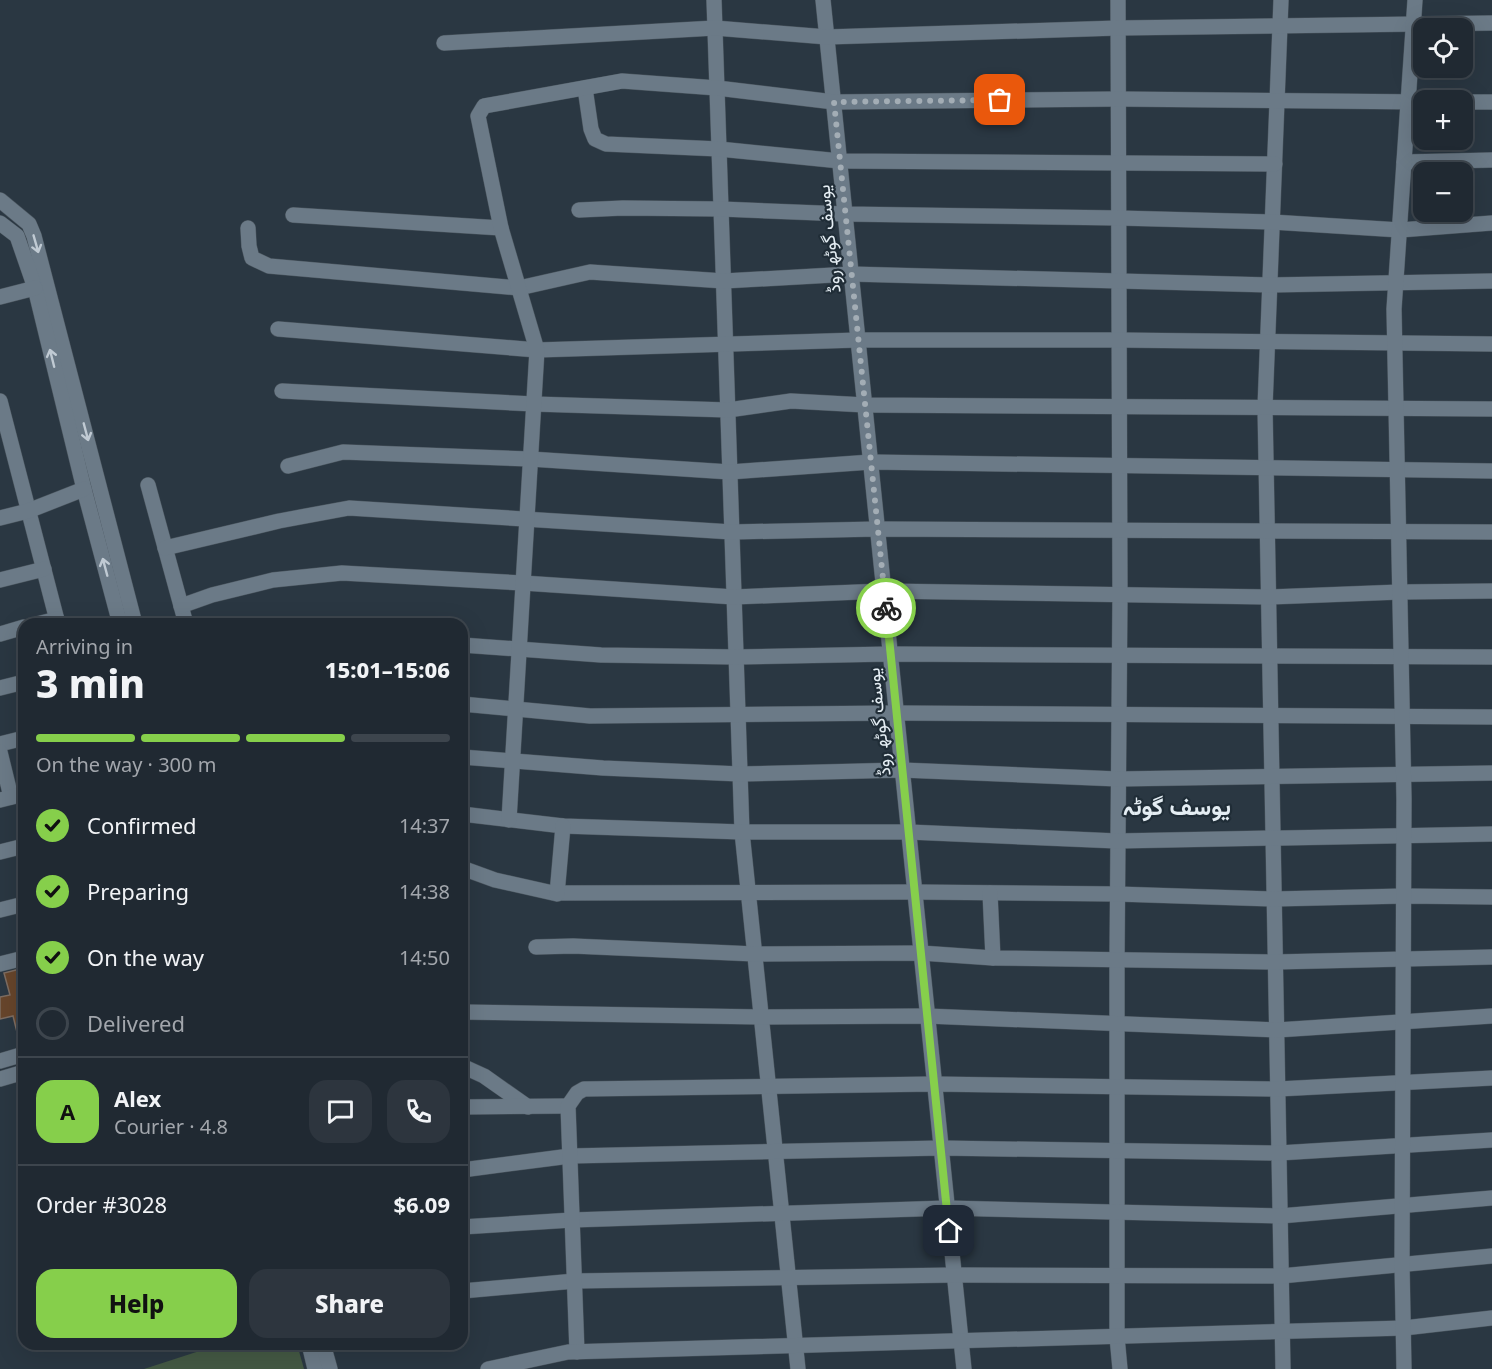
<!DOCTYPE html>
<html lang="en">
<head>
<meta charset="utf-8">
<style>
	body { margin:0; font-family:"Noto Sans",Vazirmatn,sans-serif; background:#2d353e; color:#f1f3f6; height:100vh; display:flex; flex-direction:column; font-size:22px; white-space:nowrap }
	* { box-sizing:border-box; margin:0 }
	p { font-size:20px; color:#a2a6ac }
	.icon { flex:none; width:33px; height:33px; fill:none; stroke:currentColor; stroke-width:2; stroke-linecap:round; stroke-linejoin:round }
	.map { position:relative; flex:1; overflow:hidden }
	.side { position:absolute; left:18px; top:618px; width:450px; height:732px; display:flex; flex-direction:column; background:#202932; border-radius:18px; box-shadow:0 6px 24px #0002,0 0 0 2px #3d454d }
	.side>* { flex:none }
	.tools { position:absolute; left:1413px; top:18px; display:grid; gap:12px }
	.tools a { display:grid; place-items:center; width:60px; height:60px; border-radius:12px; background:#202932; box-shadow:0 6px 24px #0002,0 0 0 2px #3d454d; font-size:30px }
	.pin { position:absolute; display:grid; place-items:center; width:51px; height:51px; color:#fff; margin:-26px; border-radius:12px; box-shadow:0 3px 9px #0006 }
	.courier { position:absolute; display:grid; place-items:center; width:60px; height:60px; margin:-30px; border:4px solid #86cf4b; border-radius:50%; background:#fff; color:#222; box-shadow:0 2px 8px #0007 }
	.headline em { font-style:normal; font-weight:800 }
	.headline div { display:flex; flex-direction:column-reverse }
	.headline { display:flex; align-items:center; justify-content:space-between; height:102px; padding:0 18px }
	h1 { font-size:39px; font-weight:800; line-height:45px }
	.bar { display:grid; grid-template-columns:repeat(4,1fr); gap:9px 6px; align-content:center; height:72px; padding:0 18px }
	.bar i { height:8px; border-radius:4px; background:#3d454d }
	.bar .active { background:#86cf4b }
	.bar p { grid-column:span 4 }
	.line { display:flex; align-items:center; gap:15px; padding:0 18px; border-top:2px solid #3d454d }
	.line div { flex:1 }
	.round { display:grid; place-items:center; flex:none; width:63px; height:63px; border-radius:18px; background:#2d353e }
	ol { padding:0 18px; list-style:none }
	li { display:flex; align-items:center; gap:18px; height:66px }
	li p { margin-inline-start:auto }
	li .icon { padding:6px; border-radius:50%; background:#86cf4b; color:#111; stroke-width:4 }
	li:last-child { color:#a2a6ac }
	li i { width:33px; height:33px; border:3px solid #3d454d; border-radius:50% }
	.action { display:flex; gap:12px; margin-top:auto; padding:12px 18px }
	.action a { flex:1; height:69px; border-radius:18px; background:#86cf4b; color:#111; font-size:24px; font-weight:800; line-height:69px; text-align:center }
	.action a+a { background:#2d353e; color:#f1f3f6 }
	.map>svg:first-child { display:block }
	.green { fill:#445944 }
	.building { fill:#67452b; stroke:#7d6d62; stroke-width:1.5 }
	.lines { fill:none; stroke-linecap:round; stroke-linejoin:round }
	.minor-casing { stroke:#49545d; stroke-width:16 }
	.minor { stroke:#6b7a87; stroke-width:15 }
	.oneway { stroke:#c0cad3 }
	.done { stroke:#a3adb5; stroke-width:6; stroke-dasharray:0 10.8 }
	.route { stroke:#86cf4b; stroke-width:8 }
	.labels { text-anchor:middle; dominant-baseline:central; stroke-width:4.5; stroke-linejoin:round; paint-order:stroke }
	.street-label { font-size:18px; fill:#e4edf3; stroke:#202d37 }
	.district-label { font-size:24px; font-weight:bold; fill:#e4edf3; stroke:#202d37 }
</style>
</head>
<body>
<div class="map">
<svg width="1492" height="1369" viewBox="0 0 1492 1369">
	<rect width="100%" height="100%" fill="#2a3742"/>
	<polygon class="green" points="221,1344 297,1344 304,1369 144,1369"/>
	<polygon class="building" points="24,968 24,1044 20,1044 13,1016 0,1019 0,997 10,995 4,973"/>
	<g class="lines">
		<g class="minor-casing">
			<g id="minor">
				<polyline points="714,0 742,832 798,1369"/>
				<polyline points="823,0 964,1369"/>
				<polyline points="1118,0 1120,595 1117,959 1117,1337 1120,1369"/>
				<polyline points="1281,0 1265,407 1283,1369"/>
				<polyline points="444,43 715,28 827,37 1118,28 1492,23"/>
				<polyline points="585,88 591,129 595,139 606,144 719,149 840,161 1275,164"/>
				<polyline points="1462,102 1492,102"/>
				<polyline points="1404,162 1492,160"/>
				<polyline points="0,200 29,224 34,236 135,624"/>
				<polyline points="579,210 623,208 721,209 845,214 1119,218 1272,222 1400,230 1492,223"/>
				<polyline points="293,215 501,228"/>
				<polyline points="0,223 17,236 35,288 84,489 120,624"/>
				<polyline points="248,228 249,246 252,258 269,266 519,288 590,272 724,281 851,274 1270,285 1492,281"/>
				<polyline points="0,297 35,288"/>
				<polyline points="278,329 537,350 858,340 1119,340 1492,344"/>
				<polyline points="282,391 534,404 728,410 791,401 865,405 1492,409"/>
				<polyline points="0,401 58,624"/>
				<polyline points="288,466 343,452 530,459 730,472 871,462 1492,471"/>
				<polyline points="148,485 186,624"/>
				<polyline points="0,518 28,511 84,489"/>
				<polyline points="165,548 279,521 349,508 732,532 877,529 1492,532"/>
				<polyline points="0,580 44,569"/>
				<polyline points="181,606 212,595 273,580 342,573 523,583 734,597 884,591 1268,597 1400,592 1492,591"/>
				<polyline points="37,624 57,619"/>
				<polyline points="0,634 24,627"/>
				<polyline points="462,645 601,655 736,657 890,654 1492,657"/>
				<polyline points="0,688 24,682"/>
				<polyline points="462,704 590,716 896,713 1492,717"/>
				<polyline points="0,744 24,738"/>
				<polyline points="0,752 11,797"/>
				<polyline points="462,757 603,768 740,774 902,770 1118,779 1492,773"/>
				<polyline points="0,800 24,794"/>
				<polyline points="462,814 563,826 742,832 909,832 1117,841 1492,834"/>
				<polyline points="509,820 537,350 501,228 478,116 484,106 622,81 717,88 834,102 1118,99 1424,102"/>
				<polyline points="0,852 24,846"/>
				<polyline points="462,868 495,880 553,893 915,892 1117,894 1274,899 1404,896 1492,897"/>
				<polyline points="990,893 993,958"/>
				<polyline points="557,894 563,826"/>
				<polyline points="0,910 24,904"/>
				<polyline points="536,947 573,946 755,954 921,953 993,958 1275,962 1492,957"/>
				<polyline points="0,964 24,958"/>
				<polyline points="462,1012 761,1017 927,1016 1277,1030 1492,1016"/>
				<polyline points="0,1061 24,1054"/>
				<polyline points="462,1066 484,1076 528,1107"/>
				<polyline points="0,1079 24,1072"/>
				<polyline points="462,1107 568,1106"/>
				<polyline points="462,1170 570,1156 941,1148 1279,1153 1492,1140"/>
				<polyline points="462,1227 572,1220 947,1208 1280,1216 1492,1198"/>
				<polyline points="462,1291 575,1281 954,1275 1281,1276 1492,1256"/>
				<polyline points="309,1344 315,1369"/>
				<polyline points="323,1344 330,1369"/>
				<polyline points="577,1352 568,1106 577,1093 584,1089 934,1084 1278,1089 1492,1078"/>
				<polyline points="488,1369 568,1352 1404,1328 1492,1318"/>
				<polyline points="1404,1369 1402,1264 1404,799 1394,309 1415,0"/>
			</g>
		</g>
		<use href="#minor" class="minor"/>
	</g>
	<defs><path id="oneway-shaft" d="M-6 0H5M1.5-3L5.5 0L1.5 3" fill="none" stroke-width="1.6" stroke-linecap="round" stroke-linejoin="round" transform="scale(1.5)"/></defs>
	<g class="oneway">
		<use href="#oneway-shaft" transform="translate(36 244) rotate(74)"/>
		<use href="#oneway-shaft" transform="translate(52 358) rotate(-104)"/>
		<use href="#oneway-shaft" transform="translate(86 432) rotate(75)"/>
		<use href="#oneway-shaft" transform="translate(105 567) rotate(-105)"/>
	</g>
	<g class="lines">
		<polyline class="done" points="886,608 834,102 1000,100"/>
		<polyline class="route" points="886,608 949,1231"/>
	</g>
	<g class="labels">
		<g class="street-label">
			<text transform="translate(828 239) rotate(-96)">یوسف گوٹھ روڈ</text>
			<text transform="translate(878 722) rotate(-96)">یوسف گوٹھ روڈ</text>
		</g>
		<g class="district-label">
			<text x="1177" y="805">یوسف گوٹہ</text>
		</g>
	</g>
</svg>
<div class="tools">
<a><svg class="icon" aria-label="locate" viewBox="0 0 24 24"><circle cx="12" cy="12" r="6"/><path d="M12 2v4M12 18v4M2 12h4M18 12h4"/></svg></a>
<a>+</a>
<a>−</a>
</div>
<div class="pin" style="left:1000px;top:100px;background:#ea580c"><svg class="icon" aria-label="bag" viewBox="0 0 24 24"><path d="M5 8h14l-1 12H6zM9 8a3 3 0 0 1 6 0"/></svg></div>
<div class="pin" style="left:949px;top:1231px;background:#1f2937"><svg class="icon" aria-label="home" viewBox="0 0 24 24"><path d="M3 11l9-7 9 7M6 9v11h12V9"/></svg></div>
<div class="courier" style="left:886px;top:608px"><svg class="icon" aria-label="bike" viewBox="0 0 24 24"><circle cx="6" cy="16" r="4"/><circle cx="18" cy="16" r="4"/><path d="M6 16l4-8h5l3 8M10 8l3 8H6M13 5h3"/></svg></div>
<section class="side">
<div class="headline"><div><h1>3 min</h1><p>Arriving in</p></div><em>15:01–15:06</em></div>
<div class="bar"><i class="active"></i><i class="active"></i><i class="active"></i><i></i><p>On the way · 300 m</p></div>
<ol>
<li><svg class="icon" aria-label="check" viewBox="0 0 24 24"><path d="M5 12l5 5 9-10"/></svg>Confirmed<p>14:37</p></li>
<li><svg class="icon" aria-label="check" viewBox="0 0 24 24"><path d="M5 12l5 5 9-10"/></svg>Preparing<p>14:38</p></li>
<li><svg class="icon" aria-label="check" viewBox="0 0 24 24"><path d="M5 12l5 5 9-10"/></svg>On the way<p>14:50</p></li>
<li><i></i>Delivered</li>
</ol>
<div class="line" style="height:108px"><b class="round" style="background:#86cf4b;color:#111">A</b><div><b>Alex</b><p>Courier · 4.8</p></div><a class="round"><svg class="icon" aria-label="chat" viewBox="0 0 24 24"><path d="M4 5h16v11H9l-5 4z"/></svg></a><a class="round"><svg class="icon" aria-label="phone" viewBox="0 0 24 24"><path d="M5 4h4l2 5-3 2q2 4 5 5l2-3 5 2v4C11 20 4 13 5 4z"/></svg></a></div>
<div class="line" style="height:78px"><div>Order #3028</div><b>$6.09</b></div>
<div class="action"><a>Help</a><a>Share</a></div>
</section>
</div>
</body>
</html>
